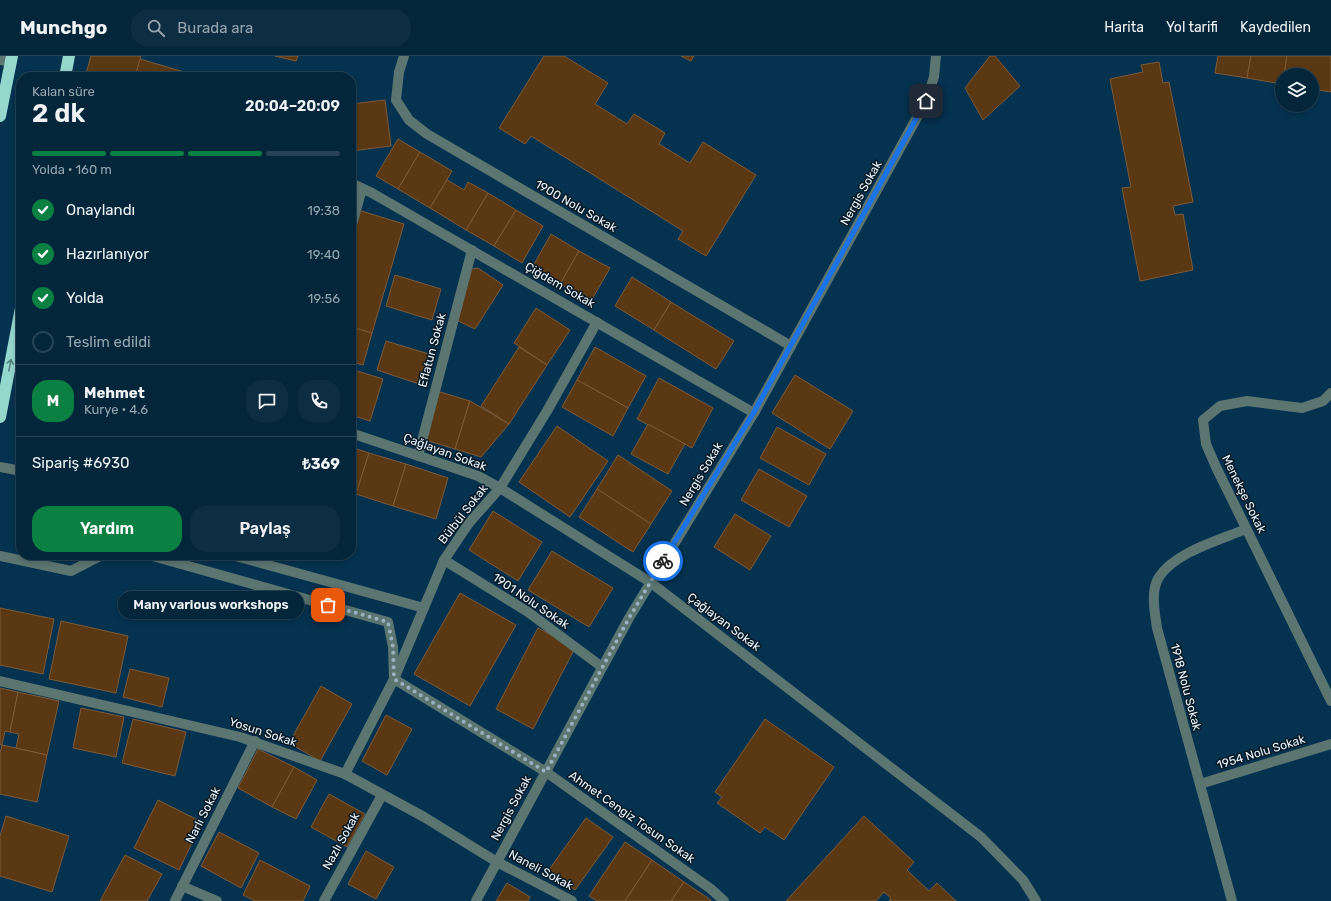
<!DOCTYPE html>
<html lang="tr">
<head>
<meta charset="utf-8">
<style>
	body { margin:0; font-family:Rubik,sans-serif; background:#0d2e42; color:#f1f3f6; height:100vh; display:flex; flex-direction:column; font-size:15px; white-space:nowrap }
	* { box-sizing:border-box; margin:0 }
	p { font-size:13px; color:#97a5af }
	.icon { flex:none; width:22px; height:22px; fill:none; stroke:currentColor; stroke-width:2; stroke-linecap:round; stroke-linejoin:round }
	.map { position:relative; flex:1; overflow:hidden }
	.side { position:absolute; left:16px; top:16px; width:340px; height:488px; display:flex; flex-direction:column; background:#04263b; border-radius:16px; box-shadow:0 2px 6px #0003,0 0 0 1px #254355 }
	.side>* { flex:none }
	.fabs { position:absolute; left:1275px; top:12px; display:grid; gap:8px }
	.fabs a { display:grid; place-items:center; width:44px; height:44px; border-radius:50%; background:#04263b; box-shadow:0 2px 6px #0003,0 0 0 1px #254355; font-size:20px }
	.pin { position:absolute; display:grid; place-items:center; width:34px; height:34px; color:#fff; margin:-17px; border-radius:8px; box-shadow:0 2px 6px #0006 }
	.courier { position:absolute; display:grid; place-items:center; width:40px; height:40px; margin:-20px; border:3px solid #1a73e8; border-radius:50%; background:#fff; color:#222; box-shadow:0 1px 5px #0007 }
	.bubble { position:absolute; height:28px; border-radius:14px; background:#04263b; box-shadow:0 2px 6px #0003,0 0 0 1px #254355; font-size:13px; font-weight:600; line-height:28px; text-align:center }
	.summary em { font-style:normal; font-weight:600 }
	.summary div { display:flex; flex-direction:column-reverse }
	.summary { display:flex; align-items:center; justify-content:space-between; height:68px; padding:0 16px }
	h1 { font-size:26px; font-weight:600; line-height:30px }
	.bar { display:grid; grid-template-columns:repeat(4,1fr); gap:6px 4px; align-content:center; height:48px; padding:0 16px }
	.bar i { height:5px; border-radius:3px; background:#254355 }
	.bar .on { background:#0b8043 }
	.bar p { grid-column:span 4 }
	.line { display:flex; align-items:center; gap:10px; padding:0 16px; border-top:1px solid #254355 }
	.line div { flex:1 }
	.round { display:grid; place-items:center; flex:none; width:42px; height:42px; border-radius:16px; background:#0d2e42 }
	ol { padding:0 16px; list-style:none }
	li { display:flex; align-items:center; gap:12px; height:44px }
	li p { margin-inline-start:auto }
	li .icon { padding:4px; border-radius:50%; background:#0b8043; color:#fff; stroke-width:4 }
	li:last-child { color:#97a5af }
	li i { width:22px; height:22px; border:2px solid #254355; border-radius:50% }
	.button { display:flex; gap:8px; margin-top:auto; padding:8px 16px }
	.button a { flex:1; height:46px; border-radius:16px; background:#0b8043; color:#fff; font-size:16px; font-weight:600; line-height:46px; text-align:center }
	.button a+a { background:#0d2e42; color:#f1f3f6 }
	header { display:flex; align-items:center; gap:24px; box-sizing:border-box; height:56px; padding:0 20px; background:#04263b; border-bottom:1px solid #254355 }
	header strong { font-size:19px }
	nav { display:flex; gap:22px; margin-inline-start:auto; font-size:14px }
	.search { width:280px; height:36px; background:#0d2e42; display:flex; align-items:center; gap:10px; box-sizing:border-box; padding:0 14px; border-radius:16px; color:#97a5af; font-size:15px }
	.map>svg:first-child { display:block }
	.building { fill:#5a3814; stroke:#7f5a37 }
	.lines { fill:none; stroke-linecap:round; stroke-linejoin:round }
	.minor { stroke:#5b7571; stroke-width:10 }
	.highway { stroke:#94d7cc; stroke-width:12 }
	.oneway { stroke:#558281 }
	.done { stroke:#9bb1c0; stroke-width:4; stroke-dasharray:0 7.2 }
	.route { stroke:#1a73e8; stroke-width:5 }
	.labels { text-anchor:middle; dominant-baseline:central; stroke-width:3; stroke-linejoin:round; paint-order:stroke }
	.street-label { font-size:12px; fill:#ecf5fd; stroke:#081926 }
</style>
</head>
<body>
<header>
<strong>Munchgo</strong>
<div class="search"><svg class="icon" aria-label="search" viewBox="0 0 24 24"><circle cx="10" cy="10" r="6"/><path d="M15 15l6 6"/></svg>Burada ara</div>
<nav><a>Harita</a><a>Yol tarifi</a><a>Kaydedilen</a></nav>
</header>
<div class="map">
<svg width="1331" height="845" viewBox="0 0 1331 845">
	<rect width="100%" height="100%" fill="#05324f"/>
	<g class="building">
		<polygon points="91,0 141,0 135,21 85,21"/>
		<polygon points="275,0 298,0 296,5"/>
		<polygon points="544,0 564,0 608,27 595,48 627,68 634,58 665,77 659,88 690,107 703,86 756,119 706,200 678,183 683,175 531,80 525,88 499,72"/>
		<polygon points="681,0 694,0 691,5"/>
		<polygon points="990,0 995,0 1020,30 983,64 965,32"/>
		<polygon points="1218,0 1251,0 1247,22 1215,17"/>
		<polygon points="1251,0 1287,0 1284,19 1282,19 1282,28 1247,22"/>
		<polygon points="1287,0 1331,0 1331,36 1312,33 1312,19 1284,19"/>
		<polygon points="140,3 191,18 190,21 135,21"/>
		<polygon points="1159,6 1163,27 1169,26 1193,146 1173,150 1175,159 1183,158 1193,214 1140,225 1122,132 1131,131 1110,23 1143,16 1141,9"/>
		<polygon points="385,44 391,90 351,95 351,48"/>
		<polygon points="398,83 420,96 398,133 376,120"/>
		<polygon points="420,96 452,115 430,152 398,133"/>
		<polygon points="447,124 464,134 468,126 488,137 466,174 430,152"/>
		<polygon points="488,137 516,154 494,190 466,174"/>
		<polygon points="358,154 404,168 372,277 351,271 351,176"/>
		<polygon points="516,154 543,170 522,207 494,190"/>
		<polygon points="551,178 579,195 560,228 532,212"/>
		<polygon points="579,195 610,212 591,245 560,228"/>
		<polygon points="478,212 503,229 475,273 454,263 467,214"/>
		<polygon points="395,219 441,233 432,264 386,250"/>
		<polygon points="632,221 671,246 654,274 615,250"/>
		<polygon points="671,246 734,285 716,313 654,274"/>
		<polygon points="536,252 570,274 547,309 514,287"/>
		<polygon points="351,271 372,277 363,309 351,306"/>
		<polygon points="386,285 429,298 419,328 377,314"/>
		<polygon points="519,291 547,309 509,368 481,350"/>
		<polygon points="595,291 646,320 628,352 577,324"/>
		<polygon points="351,313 383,323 370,365 351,359"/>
		<polygon points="795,319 853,355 830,393 772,357"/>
		<polygon points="659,322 713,352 692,392 637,363"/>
		<polygon points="577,324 628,352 613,380 562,351"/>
		<polygon points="437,335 470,345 455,393 422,383"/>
		<polygon points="470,345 509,368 481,401 455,393"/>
		<polygon points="648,368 685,388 668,418 631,398"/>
		<polygon points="557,370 608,405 570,461 519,426"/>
		<polygon points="777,371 826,398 809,429 760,402"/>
		<polygon points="351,391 369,397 356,438 351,437"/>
		<polygon points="369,397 406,408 393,450 356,438"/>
		<polygon points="618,399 672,435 651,468 597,433"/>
		<polygon points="406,408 448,422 436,463 393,450"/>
		<polygon points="759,413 807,440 789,471 741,444"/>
		<polygon points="597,433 651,468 633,496 579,461"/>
		<polygon points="493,455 542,486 518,525 469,494"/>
		<polygon points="735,458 771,480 750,514 714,491"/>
		<polygon points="21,475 21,492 17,491"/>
		<polygon points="552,495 613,532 589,571 528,534"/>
		<polygon points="49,499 71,499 69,504"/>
		<polygon points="460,537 516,569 470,650 414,618"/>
		<polygon points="0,552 54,563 43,618 0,609"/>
		<polygon points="61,565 128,580 116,637 49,623"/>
		<polygon points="538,572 575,592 533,673 496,653"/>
		<polygon points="130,613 169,622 162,651 123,641"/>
		<polygon points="321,630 352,648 320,705 289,687"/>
		<polygon points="0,632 18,636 10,676 5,675 2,689 0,689"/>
		<polygon points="18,636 59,645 47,699 16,692 19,678 10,676"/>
		<polygon points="81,652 124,661 116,701 73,692"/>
		<polygon points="386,659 412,673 387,719 362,705"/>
		<polygon points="133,663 186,676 175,720 122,707"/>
		<polygon points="765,663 834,711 784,784 765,771 760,777 717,747 722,741 715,736"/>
		<polygon points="2,689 47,699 37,746 0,738 0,697"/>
		<polygon points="258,693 294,711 272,751 238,732"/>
		<polygon points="294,711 317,724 296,763 272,751"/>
		<polygon points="329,738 365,758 347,791 311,771"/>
		<polygon points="158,744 202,766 179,814 134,792"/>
		<polygon points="6,760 69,780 52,836 0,820 0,780"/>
		<polygon points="864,760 914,806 907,814 929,835 937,827 956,845 889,845 891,842 884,836 876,845 786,845"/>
		<polygon points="586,762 613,781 575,834 548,815"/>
		<polygon points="219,776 259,797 241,832 201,810"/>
		<polygon points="625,786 652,804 625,845 597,845 589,840"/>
		<polygon points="366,795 394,811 376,843 348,828"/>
		<polygon points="125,799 162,818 147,845 100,845"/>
		<polygon points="260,804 310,830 303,845 255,845 243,839"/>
		<polygon points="652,804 684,826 671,845 625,845"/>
		<polygon points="684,826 711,844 710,845 671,845"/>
		<polygon points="507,827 530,841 528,845 496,845"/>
	</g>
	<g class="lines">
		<g class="minor">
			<polyline points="404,0 399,16 396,44 409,64 427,78 791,290"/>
			<polyline points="0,4 11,6"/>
			<polyline points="351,127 372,137 754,357"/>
			<polyline points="351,172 362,133"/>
			<polyline points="1331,337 1323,345 1302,352 1247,345 1220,350 1203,364 1206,388 1216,411 1331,645"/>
			<polyline points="351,377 478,420 500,432 650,526 981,781 1023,824 1036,845"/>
			<polyline points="418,400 472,194"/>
			<polyline points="0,411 21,415"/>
			<polyline points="149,499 388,566 393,591 394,623 546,716 711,833 724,845"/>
			<polyline points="232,499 424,552"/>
			<polyline points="0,500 71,515 102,499"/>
			<polyline points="444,504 528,556 602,611"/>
			<polyline points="0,625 240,681 345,718 424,761 497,806 572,845"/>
			<polyline points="345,718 394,623 444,504 469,467 500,432 547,355 597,266"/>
			<polyline points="1200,728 1331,688"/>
			<polyline points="182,830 217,845"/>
			<polyline points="175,845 255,685"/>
			<polyline points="324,845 382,739"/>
			<polyline points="476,845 629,562 754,357 926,45 934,21 936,0"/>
			<path d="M 1232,845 L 1157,572 C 1155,557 1150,535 1159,521 C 1175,496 1220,484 1246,473"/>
		</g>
		<g class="highway">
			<polyline points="65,21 69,0"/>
			<polyline points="0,60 12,0"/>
			<polyline points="0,361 21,252"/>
		</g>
	</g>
	<defs><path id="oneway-shaft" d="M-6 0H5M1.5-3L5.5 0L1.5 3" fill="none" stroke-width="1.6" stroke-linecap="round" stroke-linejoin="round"/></defs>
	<use class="oneway" href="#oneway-shaft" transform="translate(10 309) rotate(-79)"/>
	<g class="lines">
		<polyline class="done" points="328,549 388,566 393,591 394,623 546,716 629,562 663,505"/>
		<polyline class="route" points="663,505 754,356 926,45"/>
	</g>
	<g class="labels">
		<g class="street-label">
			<text transform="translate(861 137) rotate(-61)">Nergis Sokak</text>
			<text transform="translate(576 150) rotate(30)">1900 Nolu Sokak</text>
			<text transform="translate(560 229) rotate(30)">Çiğdem Sokak</text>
			<text transform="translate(432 294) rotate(-75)">Eflatun Sokak</text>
			<text transform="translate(445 396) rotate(20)">Çağlayan Sokak</text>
			<text transform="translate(701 418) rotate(-59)">Nergis Sokak</text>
			<text transform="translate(1244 438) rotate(64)">Menekşe Sokak</text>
			<text transform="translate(463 458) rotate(-52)">Bülbül Sokak</text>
			<text transform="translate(531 545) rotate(34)">1901 Nolu Sokak</text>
			<text transform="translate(724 566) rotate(37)">Çağlayan Sokak</text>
			<text transform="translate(1186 631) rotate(75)">1918 Nolu Sokak</text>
			<text transform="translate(263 676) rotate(18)">Yosun Sokak</text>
			<text transform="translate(1261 696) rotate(-17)">1954 Nolu Sokak</text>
			<text transform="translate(511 752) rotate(-62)">Nergis Sokak</text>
			<text transform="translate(203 759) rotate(-63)">Narlı Sokak</text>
			<text transform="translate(632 761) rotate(35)">Ahmet Cengiz Tosun Sokak</text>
			<text transform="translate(341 785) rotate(-61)">Nazlı Sokak</text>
			<text transform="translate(541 814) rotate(28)">Naneli Sokak</text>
		</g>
	</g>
</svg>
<div class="fabs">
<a><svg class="icon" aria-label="layers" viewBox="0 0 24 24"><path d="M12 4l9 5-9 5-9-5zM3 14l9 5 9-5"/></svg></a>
</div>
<div class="pin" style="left:328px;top:549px;background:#ea580c"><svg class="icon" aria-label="bag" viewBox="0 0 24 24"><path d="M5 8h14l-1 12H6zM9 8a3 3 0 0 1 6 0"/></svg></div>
<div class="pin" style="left:926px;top:45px;background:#1f2937"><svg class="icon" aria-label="home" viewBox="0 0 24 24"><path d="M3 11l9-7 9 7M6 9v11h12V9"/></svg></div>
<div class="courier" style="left:663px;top:505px"><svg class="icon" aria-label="bike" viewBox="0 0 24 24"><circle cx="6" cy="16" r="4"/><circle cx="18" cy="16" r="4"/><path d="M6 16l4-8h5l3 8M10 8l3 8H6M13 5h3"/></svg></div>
<div class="bubble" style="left:118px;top:535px;width:186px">Many various workshops</div>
<section class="side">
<div class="summary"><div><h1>2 dk</h1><p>Kalan süre</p></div><em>20:04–20:09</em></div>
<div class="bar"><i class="on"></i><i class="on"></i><i class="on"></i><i></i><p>Yolda · 160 m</p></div>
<ol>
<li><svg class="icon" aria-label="check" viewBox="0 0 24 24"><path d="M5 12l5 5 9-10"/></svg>Onaylandı<p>19:38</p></li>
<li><svg class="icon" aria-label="check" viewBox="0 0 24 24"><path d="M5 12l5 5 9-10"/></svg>Hazırlanıyor<p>19:40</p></li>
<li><svg class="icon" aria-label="check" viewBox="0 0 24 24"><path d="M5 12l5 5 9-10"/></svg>Yolda<p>19:56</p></li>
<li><i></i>Teslim edildi</li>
</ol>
<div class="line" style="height:72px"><b class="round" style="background:#0b8043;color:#fff">M</b><div><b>Mehmet</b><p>Kurye · 4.6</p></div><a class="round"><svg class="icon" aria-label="chat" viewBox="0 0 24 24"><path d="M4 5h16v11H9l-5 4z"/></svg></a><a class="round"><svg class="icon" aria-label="phone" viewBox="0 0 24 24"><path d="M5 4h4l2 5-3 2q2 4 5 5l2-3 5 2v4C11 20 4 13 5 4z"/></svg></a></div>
<div class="line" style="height:52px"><div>Sipariş #6930</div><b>₺369</b></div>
<div class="button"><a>Yardım</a><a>Paylaş</a></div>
</section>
</div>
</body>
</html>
